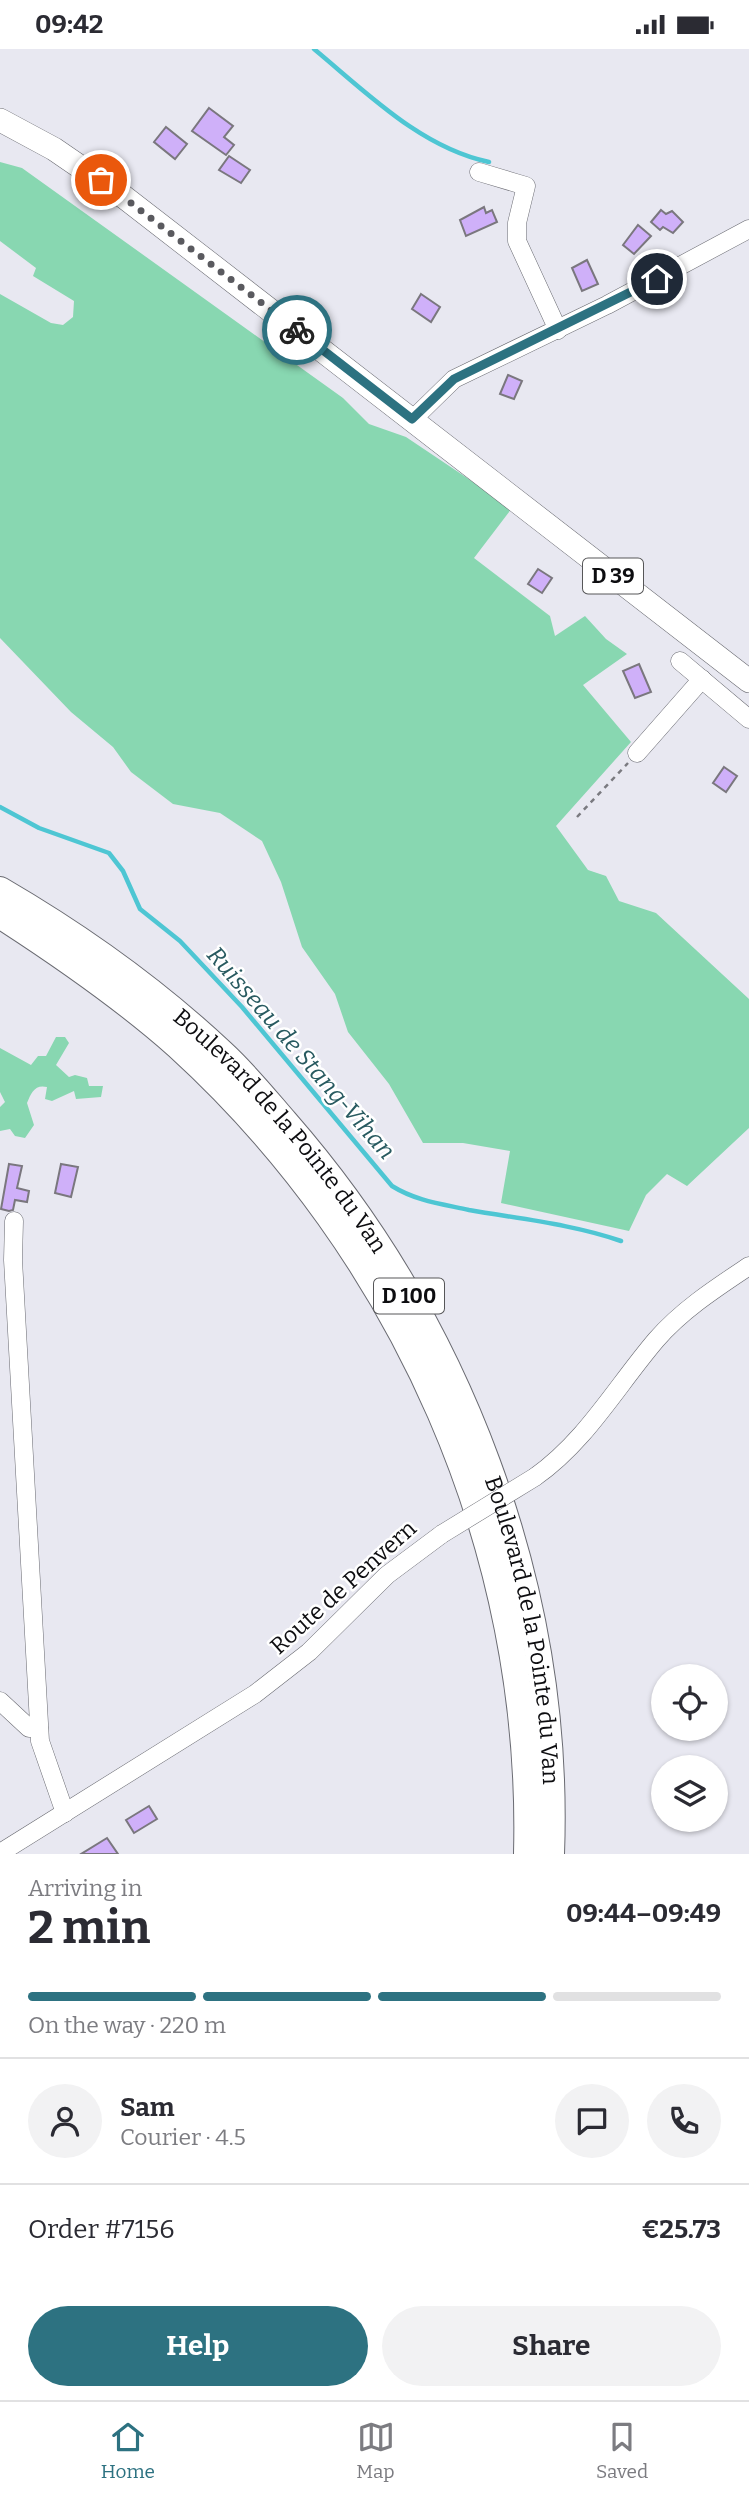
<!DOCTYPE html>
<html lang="en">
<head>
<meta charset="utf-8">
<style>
	body { margin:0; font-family:Bitter,serif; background:#f2f2f3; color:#2b2b33; height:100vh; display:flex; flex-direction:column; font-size:26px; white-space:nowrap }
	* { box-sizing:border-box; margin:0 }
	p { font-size:23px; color:#7c7c81 }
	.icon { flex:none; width:38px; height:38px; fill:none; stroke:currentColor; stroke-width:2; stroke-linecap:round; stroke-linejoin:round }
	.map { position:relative; height:1805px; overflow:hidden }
	.panel { display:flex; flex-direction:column; background:#fff; flex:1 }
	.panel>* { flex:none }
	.controls { position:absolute; left:651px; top:1615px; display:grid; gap:14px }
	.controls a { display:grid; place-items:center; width:77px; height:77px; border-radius:50%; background:#fff; box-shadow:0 2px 5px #0004; font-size:35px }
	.pin { position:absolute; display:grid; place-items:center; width:60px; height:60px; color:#fff; margin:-30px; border:4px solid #fff; border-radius:50%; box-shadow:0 2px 7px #0007 }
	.courier { position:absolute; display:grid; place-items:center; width:70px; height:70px; margin:-35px; border:5px solid #2d7281; border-radius:50%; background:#fff; color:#222; box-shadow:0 2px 9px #0007 }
	.summary em { font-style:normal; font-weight:700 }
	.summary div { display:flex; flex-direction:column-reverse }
	.summary { display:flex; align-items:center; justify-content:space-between; height:119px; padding:0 28px }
	h1 { font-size:46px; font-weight:700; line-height:52px }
	.bar { display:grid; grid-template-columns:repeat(4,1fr); gap:10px 7px; align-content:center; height:84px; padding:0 28px }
	.bar i { height:9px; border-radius:5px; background:#e1e1e2 }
	.bar .current { background:#2d7281 }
	.bar p { grid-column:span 4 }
	.line { display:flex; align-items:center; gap:18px; padding:0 28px; border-top:2px solid #e1e1e2 }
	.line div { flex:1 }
	.round { display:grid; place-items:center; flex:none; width:74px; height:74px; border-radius:37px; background:#f2f2f3 }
	.action { display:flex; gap:14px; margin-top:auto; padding:14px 28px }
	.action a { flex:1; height:80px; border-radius:42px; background:#2d7281; color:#fff; font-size:28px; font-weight:700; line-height:80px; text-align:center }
	.action a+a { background:#f2f2f3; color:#2b2b33 }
	.status { display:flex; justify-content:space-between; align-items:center; height:49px; padding:0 35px; background:#fff; direction:ltr }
	.status svg { height:19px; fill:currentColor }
	.dock { display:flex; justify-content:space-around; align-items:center; height:98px; border-top:2px solid #e1e1e2; background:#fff; font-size:19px; color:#7c7c81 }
	.dock a { display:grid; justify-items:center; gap:4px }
	.dock .current { color:#2d7281 }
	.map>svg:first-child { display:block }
	.green { fill:#88d7b1 }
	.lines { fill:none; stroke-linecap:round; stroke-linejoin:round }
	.stream { stroke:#4ec6d3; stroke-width:4.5 }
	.building { fill:#cfb0f9; stroke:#7a777e; stroke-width:2 }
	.minor-casing { stroke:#696a71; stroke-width:19 }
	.major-casing { stroke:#696a71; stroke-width:24 }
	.highway-casing { stroke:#696a71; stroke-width:28 }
	.path { stroke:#7a7a80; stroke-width:2.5; stroke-dasharray:5 5; stroke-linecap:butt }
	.minor { stroke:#fff; stroke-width:18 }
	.major { stroke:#fff; stroke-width:23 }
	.highway { stroke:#fff; stroke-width:26 }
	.minor-bridge-casing { stroke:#696a71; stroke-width:19; stroke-linecap:butt }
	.minor-bridge { stroke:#fff; stroke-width:18 }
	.done { stroke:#5a5a5f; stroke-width:7; stroke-dasharray:0 12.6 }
	.route { stroke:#2d7281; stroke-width:9 }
	.labels { text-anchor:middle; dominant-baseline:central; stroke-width:5; stroke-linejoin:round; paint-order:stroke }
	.shield { fill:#fff; stroke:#565658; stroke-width:2 }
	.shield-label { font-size:21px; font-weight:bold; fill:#0d0d10 }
	.street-label { font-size:23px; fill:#0d0d10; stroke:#fff }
	.water-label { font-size:24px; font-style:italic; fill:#285a60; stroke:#fff }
</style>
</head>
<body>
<div class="status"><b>09:42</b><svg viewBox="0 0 49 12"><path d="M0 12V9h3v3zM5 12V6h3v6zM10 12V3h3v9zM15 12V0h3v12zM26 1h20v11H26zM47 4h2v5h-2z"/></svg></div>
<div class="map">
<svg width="749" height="1805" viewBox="0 0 749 1805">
	<rect width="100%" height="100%" fill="#e8e8f1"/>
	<g class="green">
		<polygon points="0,113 22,119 343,349 369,375 406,388 512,459 474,509 550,567 555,587 585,567 606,590 627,605 583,636 631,693 556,777 588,821 606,827 619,852 656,864 749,950 749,1079 687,1137 667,1125 646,1146 629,1182 501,1154 510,1102 463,1094 423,1094 389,1035 348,983 335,945 302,898 281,833 262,792 220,764 173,755 131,723 113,698 71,663 0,589 0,245 51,274 63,276 73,268 74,252 33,227 36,219 0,192"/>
		<path d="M 56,988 L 65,988 L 69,994 L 56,1016 L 69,1028 L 75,1026 L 87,1029 L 89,1037 L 103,1037 L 101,1048 L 76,1050 L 74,1042 L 52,1052 L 45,1050 L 47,1038 C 35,1035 31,1044 27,1054 L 34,1076 L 25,1089 L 15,1087 L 10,1080 L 0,1082 L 0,1058 L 5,1053 L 0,1043 L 0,999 L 31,1016 L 38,1007 L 46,1007 Z"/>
	</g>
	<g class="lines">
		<g class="stream">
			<path d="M 314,0 C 366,43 421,99 489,113"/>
			<path d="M 0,758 L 39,779 L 109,804 L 123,822 L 140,860 L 180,892 L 242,958 L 392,1137 C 416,1152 442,1155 469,1161 C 520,1170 572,1175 621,1192"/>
		</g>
	</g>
	<g class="building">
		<polygon points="209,59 233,77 224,88 234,96 226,106 192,82"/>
		<polygon points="166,78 187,95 175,110 154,93"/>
		<polygon points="229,107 250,121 241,134 219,121"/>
		<polygon points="484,158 486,164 492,161 497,173 466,187 460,171"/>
		<polygon points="661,161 666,165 672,162 683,173 673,184 663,178 660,181 651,173"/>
		<polygon points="638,176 651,187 634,205 623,196"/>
		<polygon points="587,211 598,235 582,242 572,219"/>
		<polygon points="421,245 440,258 431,273 412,260"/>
		<polygon points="508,326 522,332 514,350 500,345"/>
		<polygon points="538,520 552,529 542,544 528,535"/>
		<polygon points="639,615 651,643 635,649 623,622"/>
		<polygon points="724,718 737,727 726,743 713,734"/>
		<polygon points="9,1115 22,1117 17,1139 29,1142 27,1153 15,1151 13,1161 9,1162 1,1160"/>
		<polygon points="61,1115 78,1118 71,1148 55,1144"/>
		<polygon points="149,1757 157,1770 134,1784 126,1771"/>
		<polygon points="107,1789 118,1805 81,1805"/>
	</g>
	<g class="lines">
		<g class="minor-casing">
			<g id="minor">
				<polyline points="479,123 526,137 517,174 517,192 558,281"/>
				<polyline points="413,370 454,330 607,256 749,180"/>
				<polyline points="680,612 749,670"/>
				<polyline points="637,704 702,630"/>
				<polyline points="14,1172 13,1211 40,1692 65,1764"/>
				<path d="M 535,1428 C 586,1392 616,1338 656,1291 C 682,1261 716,1239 749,1217"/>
				<polyline points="0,1652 29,1679 39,1679"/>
				<polyline points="0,1804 255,1645 309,1603 387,1526 442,1485"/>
			</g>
		</g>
		<g class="major-casing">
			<polyline id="major" points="0,71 54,100 124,148 749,632"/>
		</g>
		<g class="highway-casing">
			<g id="highway">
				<path id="s1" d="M 0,841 C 79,887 155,941 222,1004 C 245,1025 265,1050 285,1073 C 459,1272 561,1539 551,1805"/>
				<path d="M 0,866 C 62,906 123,948 178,997 C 404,1203 535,1499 527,1805"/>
			</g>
		</g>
		<polyline class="path" points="577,768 628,714"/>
		<use href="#minor" class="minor"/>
		<use href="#major" class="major"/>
		<use href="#highway" class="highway"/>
		<g class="minor-bridge-casing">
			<polyline id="minor-bridge" points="442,1485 535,1428"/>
		</g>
		<use href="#minor-bridge" class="minor-bridge"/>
	</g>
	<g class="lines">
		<polyline class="done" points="101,131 297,281"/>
		<polyline class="route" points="297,281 412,370 454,330 657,230"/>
	</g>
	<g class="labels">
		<g class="shield">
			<rect x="583" y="509.5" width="60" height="35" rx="5"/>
			<rect x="374" y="1229.5" width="70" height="35" rx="5"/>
		</g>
		<g class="shield-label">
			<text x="613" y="527">D 39</text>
			<text x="409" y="1247">D 100</text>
		</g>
		<g class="street-label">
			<text stroke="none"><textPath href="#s1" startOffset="373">Boulevard de la Pointe du Van</textPath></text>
			<text transform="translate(343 1538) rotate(-42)">Route de Penvern</text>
			<text stroke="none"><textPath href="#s1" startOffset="940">Boulevard de la Pointe du Van</textPath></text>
		</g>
		<g class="water-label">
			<text transform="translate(301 1004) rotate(49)">Ruisseau de Stang-Vihan</text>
		</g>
	</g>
</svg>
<div class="controls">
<a><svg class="icon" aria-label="locate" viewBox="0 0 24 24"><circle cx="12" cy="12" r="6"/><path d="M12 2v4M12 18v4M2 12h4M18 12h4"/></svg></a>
<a><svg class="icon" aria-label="layers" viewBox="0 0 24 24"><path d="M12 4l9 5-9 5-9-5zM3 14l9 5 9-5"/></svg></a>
</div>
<div class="pin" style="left:101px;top:131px;background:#ea580c"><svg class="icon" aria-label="bag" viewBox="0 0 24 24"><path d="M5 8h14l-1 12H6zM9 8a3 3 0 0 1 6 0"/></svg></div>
<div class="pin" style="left:657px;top:230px;background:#1f2937"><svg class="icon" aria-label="home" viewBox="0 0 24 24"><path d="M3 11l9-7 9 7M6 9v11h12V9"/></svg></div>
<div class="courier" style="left:297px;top:281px"><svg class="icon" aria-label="bike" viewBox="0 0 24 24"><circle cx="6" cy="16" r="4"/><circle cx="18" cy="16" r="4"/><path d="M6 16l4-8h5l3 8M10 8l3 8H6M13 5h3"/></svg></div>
</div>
<section class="panel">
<div class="summary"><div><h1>2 min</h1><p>Arriving in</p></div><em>09:44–09:49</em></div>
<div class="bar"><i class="current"></i><i class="current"></i><i class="current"></i><i></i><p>On the way · 220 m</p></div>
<div class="line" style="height:126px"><a class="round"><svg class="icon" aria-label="person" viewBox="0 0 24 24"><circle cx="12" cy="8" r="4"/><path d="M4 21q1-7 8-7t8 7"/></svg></a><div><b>Sam</b><p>Courier · 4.5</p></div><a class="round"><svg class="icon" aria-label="chat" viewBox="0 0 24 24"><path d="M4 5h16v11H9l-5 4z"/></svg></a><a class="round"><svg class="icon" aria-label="phone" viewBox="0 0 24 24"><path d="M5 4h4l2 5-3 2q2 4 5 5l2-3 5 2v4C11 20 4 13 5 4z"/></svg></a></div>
<div class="line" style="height:91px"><div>Order #7156</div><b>€25.73</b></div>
<div class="action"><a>Help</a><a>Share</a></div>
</section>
<nav class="dock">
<a class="current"><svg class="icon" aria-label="home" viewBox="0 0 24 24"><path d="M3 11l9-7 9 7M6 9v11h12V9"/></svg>Home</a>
<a><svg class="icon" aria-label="map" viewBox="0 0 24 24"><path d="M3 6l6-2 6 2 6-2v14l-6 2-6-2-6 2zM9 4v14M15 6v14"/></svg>Map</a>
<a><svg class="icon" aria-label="saved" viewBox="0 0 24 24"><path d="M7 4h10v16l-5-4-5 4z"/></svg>Saved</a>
</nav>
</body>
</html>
